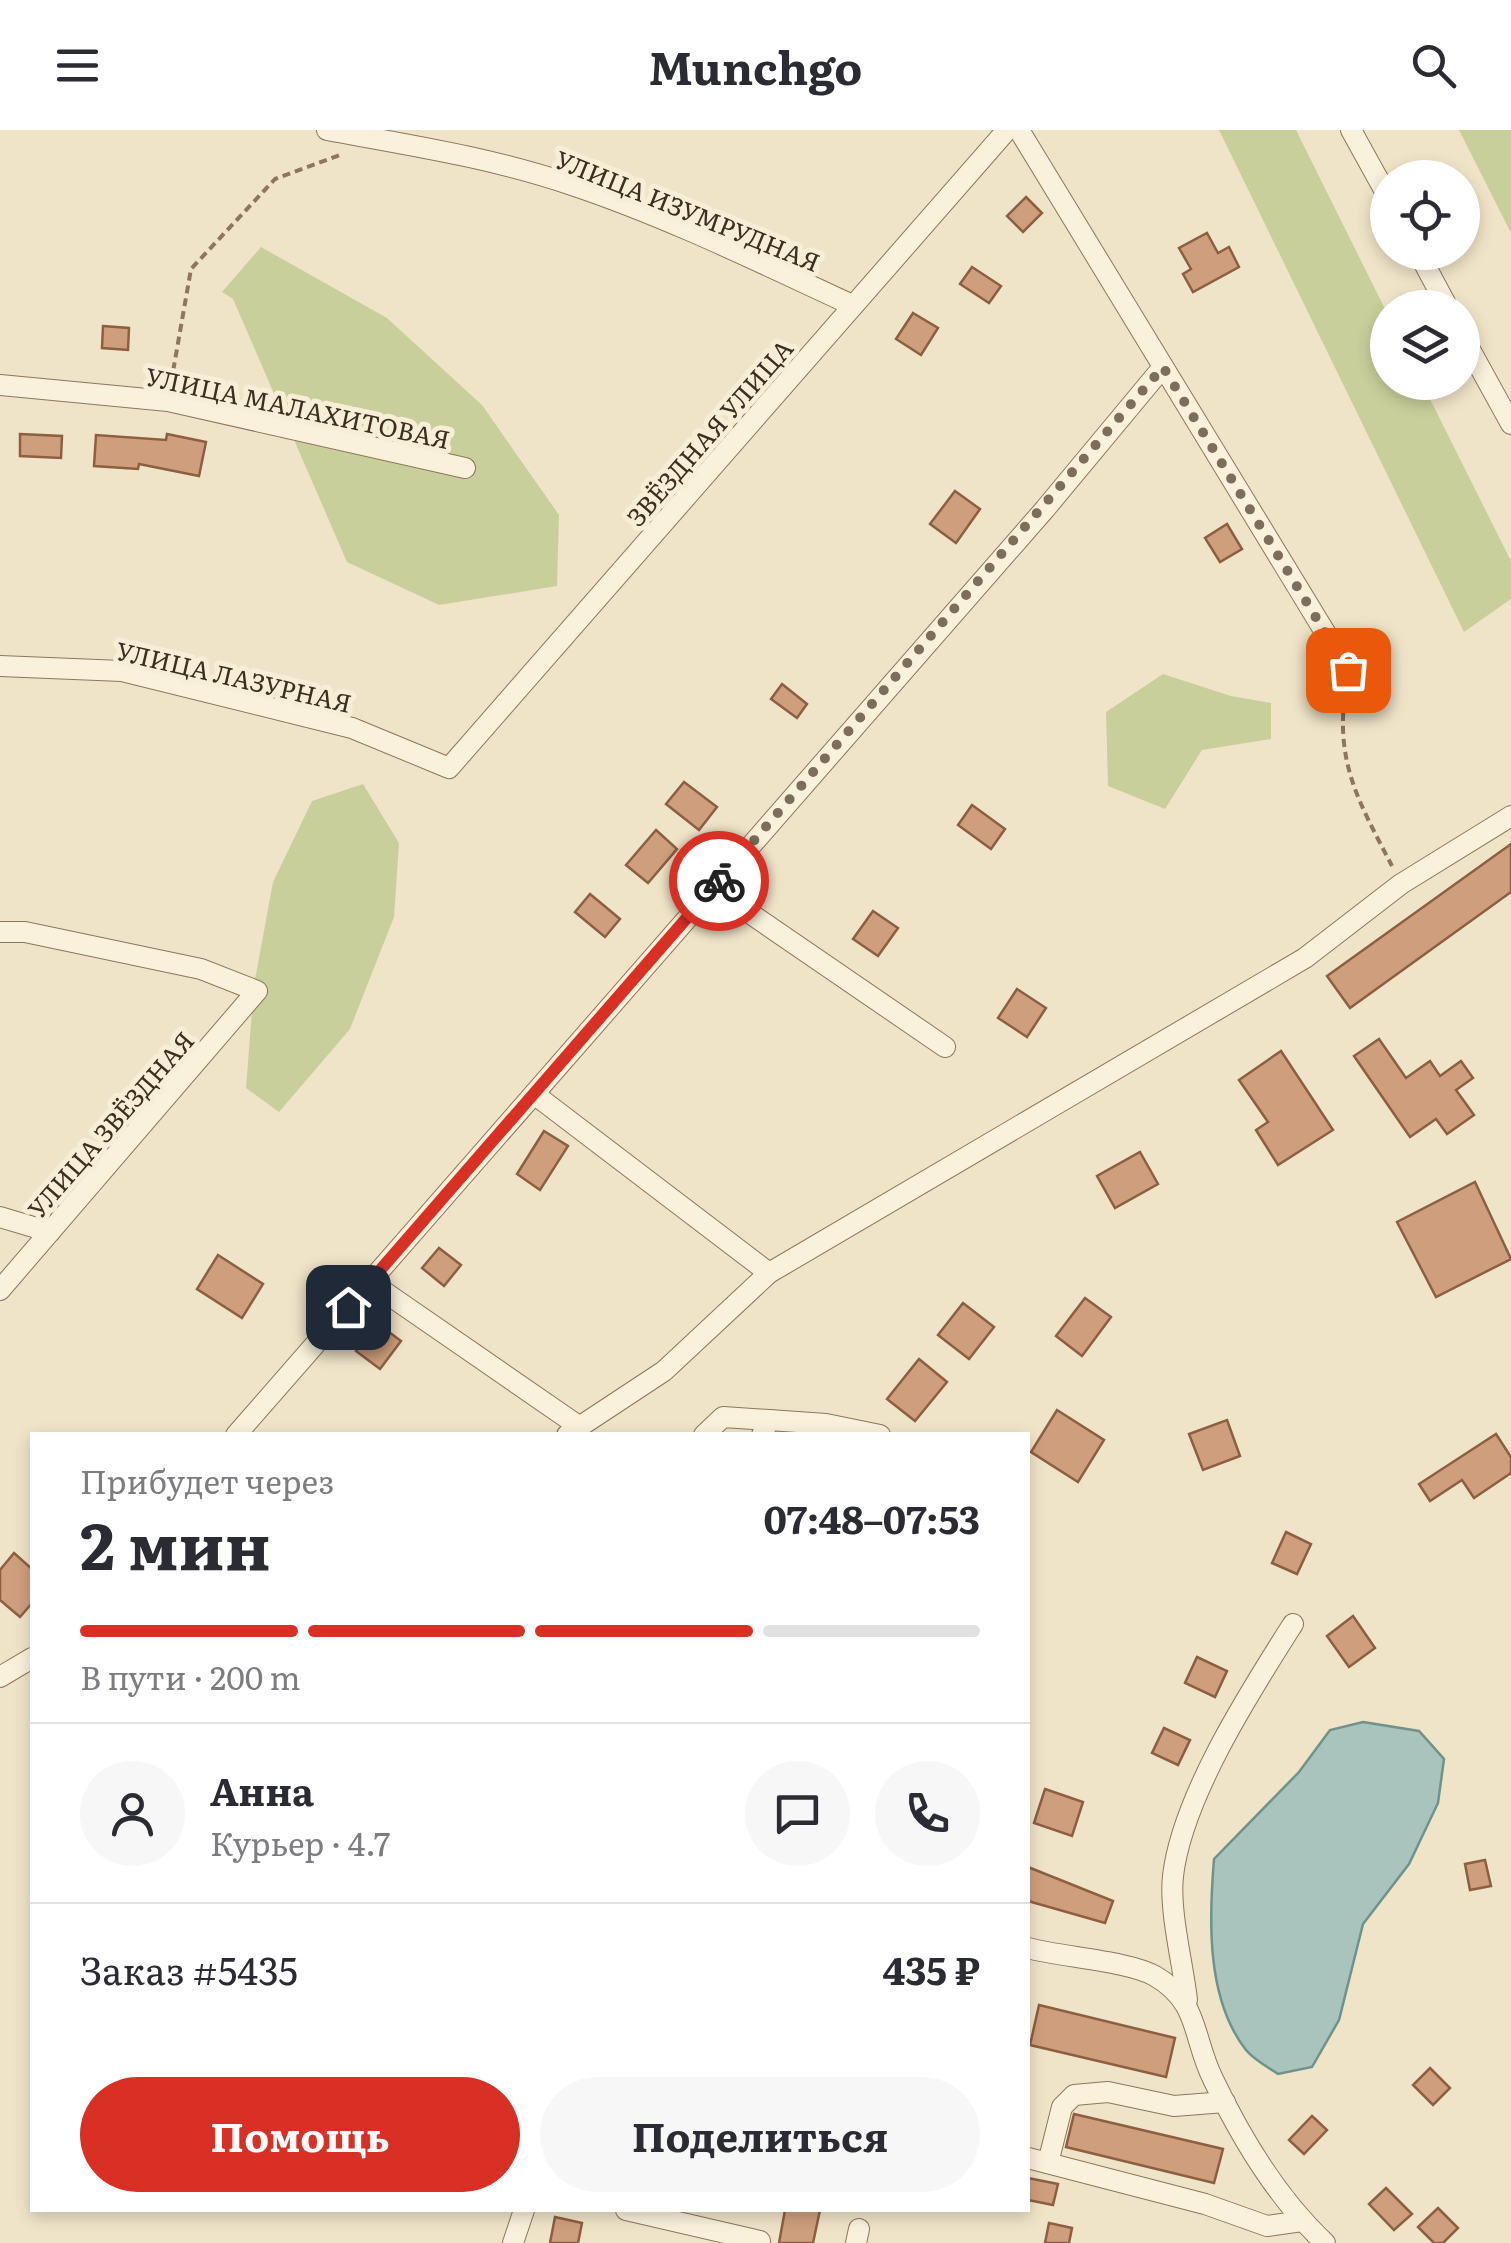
<!DOCTYPE html>
<html lang="ru">
<head>
<meta charset="utf-8">
<style>
	body { margin:0; font-family:Literata,serif; background:#f7f7f7; color:#2b2b33; height:100vh; display:flex; flex-direction:column; font-size:38px; white-space:nowrap }
	* { box-sizing:border-box; margin:0 }
	p { font-size:32px; color:#7c7c81 }
	.icon { flex:none; width:55px; height:55px; fill:none; stroke:currentColor; stroke-width:2; stroke-linecap:round; stroke-linejoin:round }
	.map { position:relative; flex:1; overflow:hidden }
	.side { position:absolute; left:30px; top:1302px; width:1000px; height:780px; display:flex; flex-direction:column; background:#fff; border-radius:0px; box-shadow:0 5px 15px #0003 }
	.side>* { flex:none }
	.controls { position:absolute; left:1370px; top:30px; display:grid; gap:20px }
	.controls a { display:grid; place-items:center; width:110px; height:110px; border-radius:50%; background:#fff; box-shadow:0 5px 15px #0003; font-size:50px }
	.pin { position:absolute; display:grid; place-items:center; width:85px; height:85px; color:#fff; margin:-42px; border-radius:20px; box-shadow:0 5px 15px #0006 }
	.courier { position:absolute; display:grid; place-items:center; width:100px; height:100px; margin:-50px; border:8px solid #d93025; border-radius:50%; background:#fff; color:#222; box-shadow:0 2px 12px #0007 }
	.overview em { font-style:normal; font-weight:700 }
	.overview div { display:flex; flex-direction:column-reverse }
	.overview { display:flex; align-items:center; justify-content:space-between; height:170px; padding:0 50px }
	h1 { font-size:65px; font-weight:700; line-height:75px }
	.bar { display:grid; grid-template-columns:repeat(4,1fr); gap:15px 10px; align-content:center; height:120px; padding:0 50px }
	.bar i { height:12px; border-radius:8px; background:#e1e1e2 }
	.bar .active { background:#d93025 }
	.bar p { grid-column:span 4 }
	.line { display:flex; align-items:center; gap:25px; padding:0 50px; border-top:2px solid #e1e1e2 }
	.line div { flex:1 }
	.round { display:grid; place-items:center; flex:none; width:105px; height:105px; border-radius:52px; background:#f7f7f7 }
	.primary-button { display:flex; gap:20px; margin-top:auto; padding:20px 50px }
	.primary-button a { flex:1; height:115px; border-radius:60px; background:#d93025; color:#fff; font-size:40px; font-weight:700; line-height:115px; text-align:center }
	.primary-button a+a { background:#f7f7f7; color:#2b2b33 }
	header { display:flex; justify-content:space-between; align-items:center; height:130px; padding:0 50px; background:#fff; font-size:45px; font-weight:700 }
	.map>svg:first-child { display:block }
	.green { fill:#c9cf9b }
	.water { fill:#a9c4bc; stroke:#6f938a; stroke-width:2.5 }
	.building { fill:#cf9f7d; stroke:#8d5f41; stroke-width:2.5 }
	.lines { fill:none; stroke-linecap:round; stroke-linejoin:round }
	.minor-casing { stroke:#8d765c; stroke-width:22 }
	.path { stroke:#8d765c; stroke-width:4; stroke-dasharray:8 5; stroke-linecap:butt }
	.minor { stroke:#faf1dc; stroke-width:20 }
	.done { stroke:#7c6e5b; stroke-width:10; stroke-dasharray:0 18 }
	.route { stroke:#d93025; stroke-width:12 }
	.labels { text-anchor:middle; dominant-baseline:central; stroke-width:10; stroke-linejoin:round; paint-order:stroke }
	.street-label { font-size:25px; fill:#3d2e20; stroke:#f7eed8 }
</style>
</head>
<body>
<header><svg class="icon" aria-label="menu" viewBox="0 0 24 24"><path d="M4 6h16M4 12h16M4 18h16"/></svg>Munchgo<svg class="icon" aria-label="search" viewBox="0 0 24 24"><circle cx="10" cy="10" r="6"/><path d="M15 15l6 6"/></svg></header>
<div class="map">
<svg width="1511" height="2113" viewBox="0 0 1511 2113">
	<rect width="100%" height="100%" fill="#f0e4c8"/>
	<g class="green">
		<polygon points="1219,0 1296,0 1387,183 1388,252 1422,253 1511,431 1511,469 1464,502"/>
		<polygon points="1459,0 1511,0 1511,103"/>
		<polygon points="261,117 387,188 482,275 559,385 557,456 439,475 347,432 233,169 222,162"/>
		<polygon points="1163,544 1231,566 1271,573 1271,609 1202,620 1165,679 1108,656 1106,582"/>
		<polygon points="363,654 399,713 394,787 350,899 279,982 246,958 254,855 273,752 312,671"/>
	</g>
	<path class="water" d="M 1363,1592 L 1419,1601 L 1444,1629 L 1438,1673 L 1409,1734 L 1363,1794 L 1339,1890 L 1312,1937 L 1278,1944 C 1268,1937 1254,1930 1246,1920 C 1206,1869 1209,1789 1214,1729 L 1299,1642 L 1330,1600 Z"/>
	<g class="building">
		<polygon points="1026,67 1042,83 1023,102 1007,86"/>
		<polygon points="1207,103 1218,123 1229,117 1239,137 1193,162 1183,144 1191,139 1179,118"/>
		<polygon points="972,137 1001,156 989,173 960,154"/>
		<polygon points="913,183 938,198 921,225 896,209"/>
		<polygon points="103,196 129,198 128,220 102,218"/>
		<polygon points="20,304 62,306 61,328 20,326"/>
		<polygon points="167,304 206,312 199,346 139,334 138,339 94,336 96,305 166,310"/>
		<polygon points="955,361 980,379 956,413 930,394"/>
		<polygon points="1227,394 1242,419 1220,432 1205,408"/>
		<polygon points="782,554 807,574 797,588 771,569"/>
		<polygon points="684,652 717,677 699,700 666,674"/>
		<polygon points="972,675 1005,699 991,719 958,695"/>
		<polygon points="656,700 677,719 648,753 626,735"/>
		<polygon points="1511,714 1511,762 1350,878 1327,846"/>
		<polygon points="590,764 620,789 605,807 575,782"/>
		<polygon points="873,781 898,798 878,826 853,809"/>
		<polygon points="1017,859 1046,878 1027,907 998,888"/>
		<polygon points="1379,909 1406,948 1430,931 1440,946 1461,931 1473,948 1456,960 1474,985 1447,1004 1436,989 1410,1007 1354,926"/>
		<polygon points="1281,921 1333,1000 1278,1035 1256,1000 1268,992 1239,950"/>
		<polygon points="544,1001 568,1016 540,1060 517,1044"/>
		<polygon points="1140,1022 1158,1054 1115,1078 1097,1046"/>
		<polygon points="1475,1052 1511,1129 1436,1167 1397,1092"/>
		<polygon points="439,1118 461,1135 444,1156 422,1138"/>
		<polygon points="218,1125 263,1154 242,1188 197,1159"/>
		<polygon points="1085,1168 1111,1187 1082,1226 1056,1206"/>
		<polygon points="963,1173 994,1197 969,1229 938,1205"/>
		<polygon points="377,1193 401,1211 380,1239 356,1221"/>
		<polygon points="919,1229 947,1252 915,1291 887,1269"/>
		<polygon points="1057,1280 1104,1310 1078,1352 1031,1322"/>
		<polygon points="1227,1290 1240,1326 1203,1340 1189,1304"/>
		<polygon points="1496,1304 1511,1327 1511,1343 1474,1368 1462,1350 1430,1371 1419,1354"/>
		<polygon points="1286,1402 1311,1414 1297,1444 1272,1433"/>
		<polygon points="14,1423 32,1439 32,1473 20,1487 0,1470 0,1440"/>
		<polygon points="1353,1486 1375,1518 1349,1537 1327,1506"/>
		<polygon points="1197,1527 1227,1541 1215,1567 1185,1553"/>
		<polygon points="1164,1598 1190,1610 1178,1635 1152,1623"/>
		<polygon points="1045,1659 1083,1672 1072,1706 1034,1693"/>
		<polygon points="1485,1730 1491,1756 1470,1760 1465,1734"/>
		<polygon points="1028,1737 1113,1771 1105,1793 1028,1771"/>
		<polygon points="1039,1875 1175,1908 1166,1947 1030,1915"/>
		<polygon points="1430,1938 1450,1958 1433,1975 1413,1955"/>
		<polygon points="1074,1984 1223,2019 1214,2053 1066,2017"/>
		<polygon points="1312,1986 1327,2000 1304,2024 1289,2010"/>
		<polygon points="1028,2048 1058,2054 1053,2075 1028,2070"/>
		<polygon points="1386,2058 1412,2084 1394,2100 1369,2074"/>
		<polygon points="1438,2078 1458,2098 1443,2113 1434,2113 1418,2097"/>
		<polygon points="785,2080 820,2080 813,2113 779,2113"/>
		<polygon points="555,2087 582,2093 578,2113 550,2113"/>
		<polygon points="1049,2093 1072,2098 1069,2113 1045,2113"/>
	</g>
	<g class="lines">
		<g class="minor-casing">
			<g id="minor">
				<path d="M 327,0 C 409,15 493,28 572,55 C 668,87 761,133 852,175"/>
				<polyline points="1019,0 1348,540"/>
				<polyline points="1351,0 1388,67"/>
				<polyline points="1418,122 1448,178"/>
				<polyline points="1462,205 1511,294"/>
				<polyline points="0,255 168,271 465,338"/>
				<polyline points="0,536 122,541 352,598 449,638 1007,0"/>
				<polyline points="713,758 945,917"/>
				<polyline points="0,802 25,802 201,839 257,861 0,1160"/>
				<polyline points="534,964 769,1143"/>
				<polyline points="0,1087 50,1102"/>
				<polyline points="370,1152 580,1297"/>
				<polyline points="236,1305 1045,379 1163,237"/>
				<polyline points="567,1305 664,1241 769,1143 1305,828 1401,754 1511,686"/>
				<polyline points="704,1305 723,1287 769,1290"/>
				<polyline points="762,1305 769,1290 826,1294 880,1305"/>
				<polyline points="0,1547 32,1528"/>
				<path d="M 1028,1818 C 1060,1827 1129,1831 1155,1846 C 1200,1872 1192,1907 1213,1949 C 1241,2008 1277,2068 1325,2113"/>
				<path d="M 1187,1870 C 1183,1834 1169,1781 1173,1746 C 1182,1667 1251,1560 1293,1494"/>
				<polyline points="1028,2028 1205,2074 1267,2096 1302,2091"/>
				<polyline points="1048,2033 1062,1977 1074,1965 1108,1962 1174,1976 1225,1972"/>
				<polyline points="626,2080 760,2111"/>
				<polyline points="513,2113 524,2080"/>
				<polyline points="856,2113 859,2099"/>
			</g>
		</g>
		<g class="path">
			<polyline points="171,253 191,139 275,49 343,24"/>
			<path d="M 1346,557 C 1334,632 1359,672 1392,736"/>
		</g>
		<use href="#minor" class="minor"/>
	</g>
	<g class="lines">
		<polyline class="done" points="719,751 1163,237 1348,540"/>
		<polyline class="route" points="348,1177 719,751"/>
	</g>
	<g class="labels">
		<g class="street-label">
			<text transform="translate(688 80) rotate(22)">УЛИЦА ИЗУМРУДНАЯ</text>
			<text transform="translate(298 277) rotate(12)">УЛИЦА МАЛАХИТОВАЯ</text>
			<text transform="translate(709 302) rotate(-49)">ЗВЁЗДНАЯ УЛИЦА</text>
			<text transform="translate(234 546) rotate(13)">УЛИЦА ЛАЗУРНАЯ</text>
			<text transform="translate(110 994) rotate(-49)">УЛИЦА ЗВЁЗДНАЯ</text>
		</g>
	</g>
</svg>
<div class="controls">
<a><svg class="icon" aria-label="locate" viewBox="0 0 24 24"><circle cx="12" cy="12" r="6"/><path d="M12 2v4M12 18v4M2 12h4M18 12h4"/></svg></a>
<a><svg class="icon" aria-label="layers" viewBox="0 0 24 24"><path d="M12 4l9 5-9 5-9-5zM3 14l9 5 9-5"/></svg></a>
</div>
<div class="pin" style="left:1348px;top:540px;background:#ea580c"><svg class="icon" aria-label="bag" viewBox="0 0 24 24"><path d="M5 8h14l-1 12H6zM9 8a3 3 0 0 1 6 0"/></svg></div>
<div class="pin" style="left:348px;top:1177px;background:#1f2937"><svg class="icon" aria-label="home" viewBox="0 0 24 24"><path d="M3 11l9-7 9 7M6 9v11h12V9"/></svg></div>
<div class="courier" style="left:719px;top:751px"><svg class="icon" aria-label="bike" viewBox="0 0 24 24"><circle cx="6" cy="16" r="4"/><circle cx="18" cy="16" r="4"/><path d="M6 16l4-8h5l3 8M10 8l3 8H6M13 5h3"/></svg></div>
<section class="side">
<div class="overview"><div><h1>2 мин</h1><p>Прибудет через</p></div><em>07:48–07:53</em></div>
<div class="bar"><i class="active"></i><i class="active"></i><i class="active"></i><i></i><p>В пути · 200 m</p></div>
<div class="line" style="height:180px"><a class="round"><svg class="icon" aria-label="person" viewBox="0 0 24 24"><circle cx="12" cy="8" r="4"/><path d="M4 21q1-7 8-7t8 7"/></svg></a><div><b>Анна</b><p>Курьер · 4.7</p></div><a class="round"><svg class="icon" aria-label="chat" viewBox="0 0 24 24"><path d="M4 5h16v11H9l-5 4z"/></svg></a><a class="round"><svg class="icon" aria-label="phone" viewBox="0 0 24 24"><path d="M5 4h4l2 5-3 2q2 4 5 5l2-3 5 2v4C11 20 4 13 5 4z"/></svg></a></div>
<div class="line" style="height:130px"><div>Заказ #5435</div><b>435 ₽</b></div>
<div class="primary-button"><a>Помощь</a><a>Поделиться</a></div>
</section>
</div>
</body>
</html>
